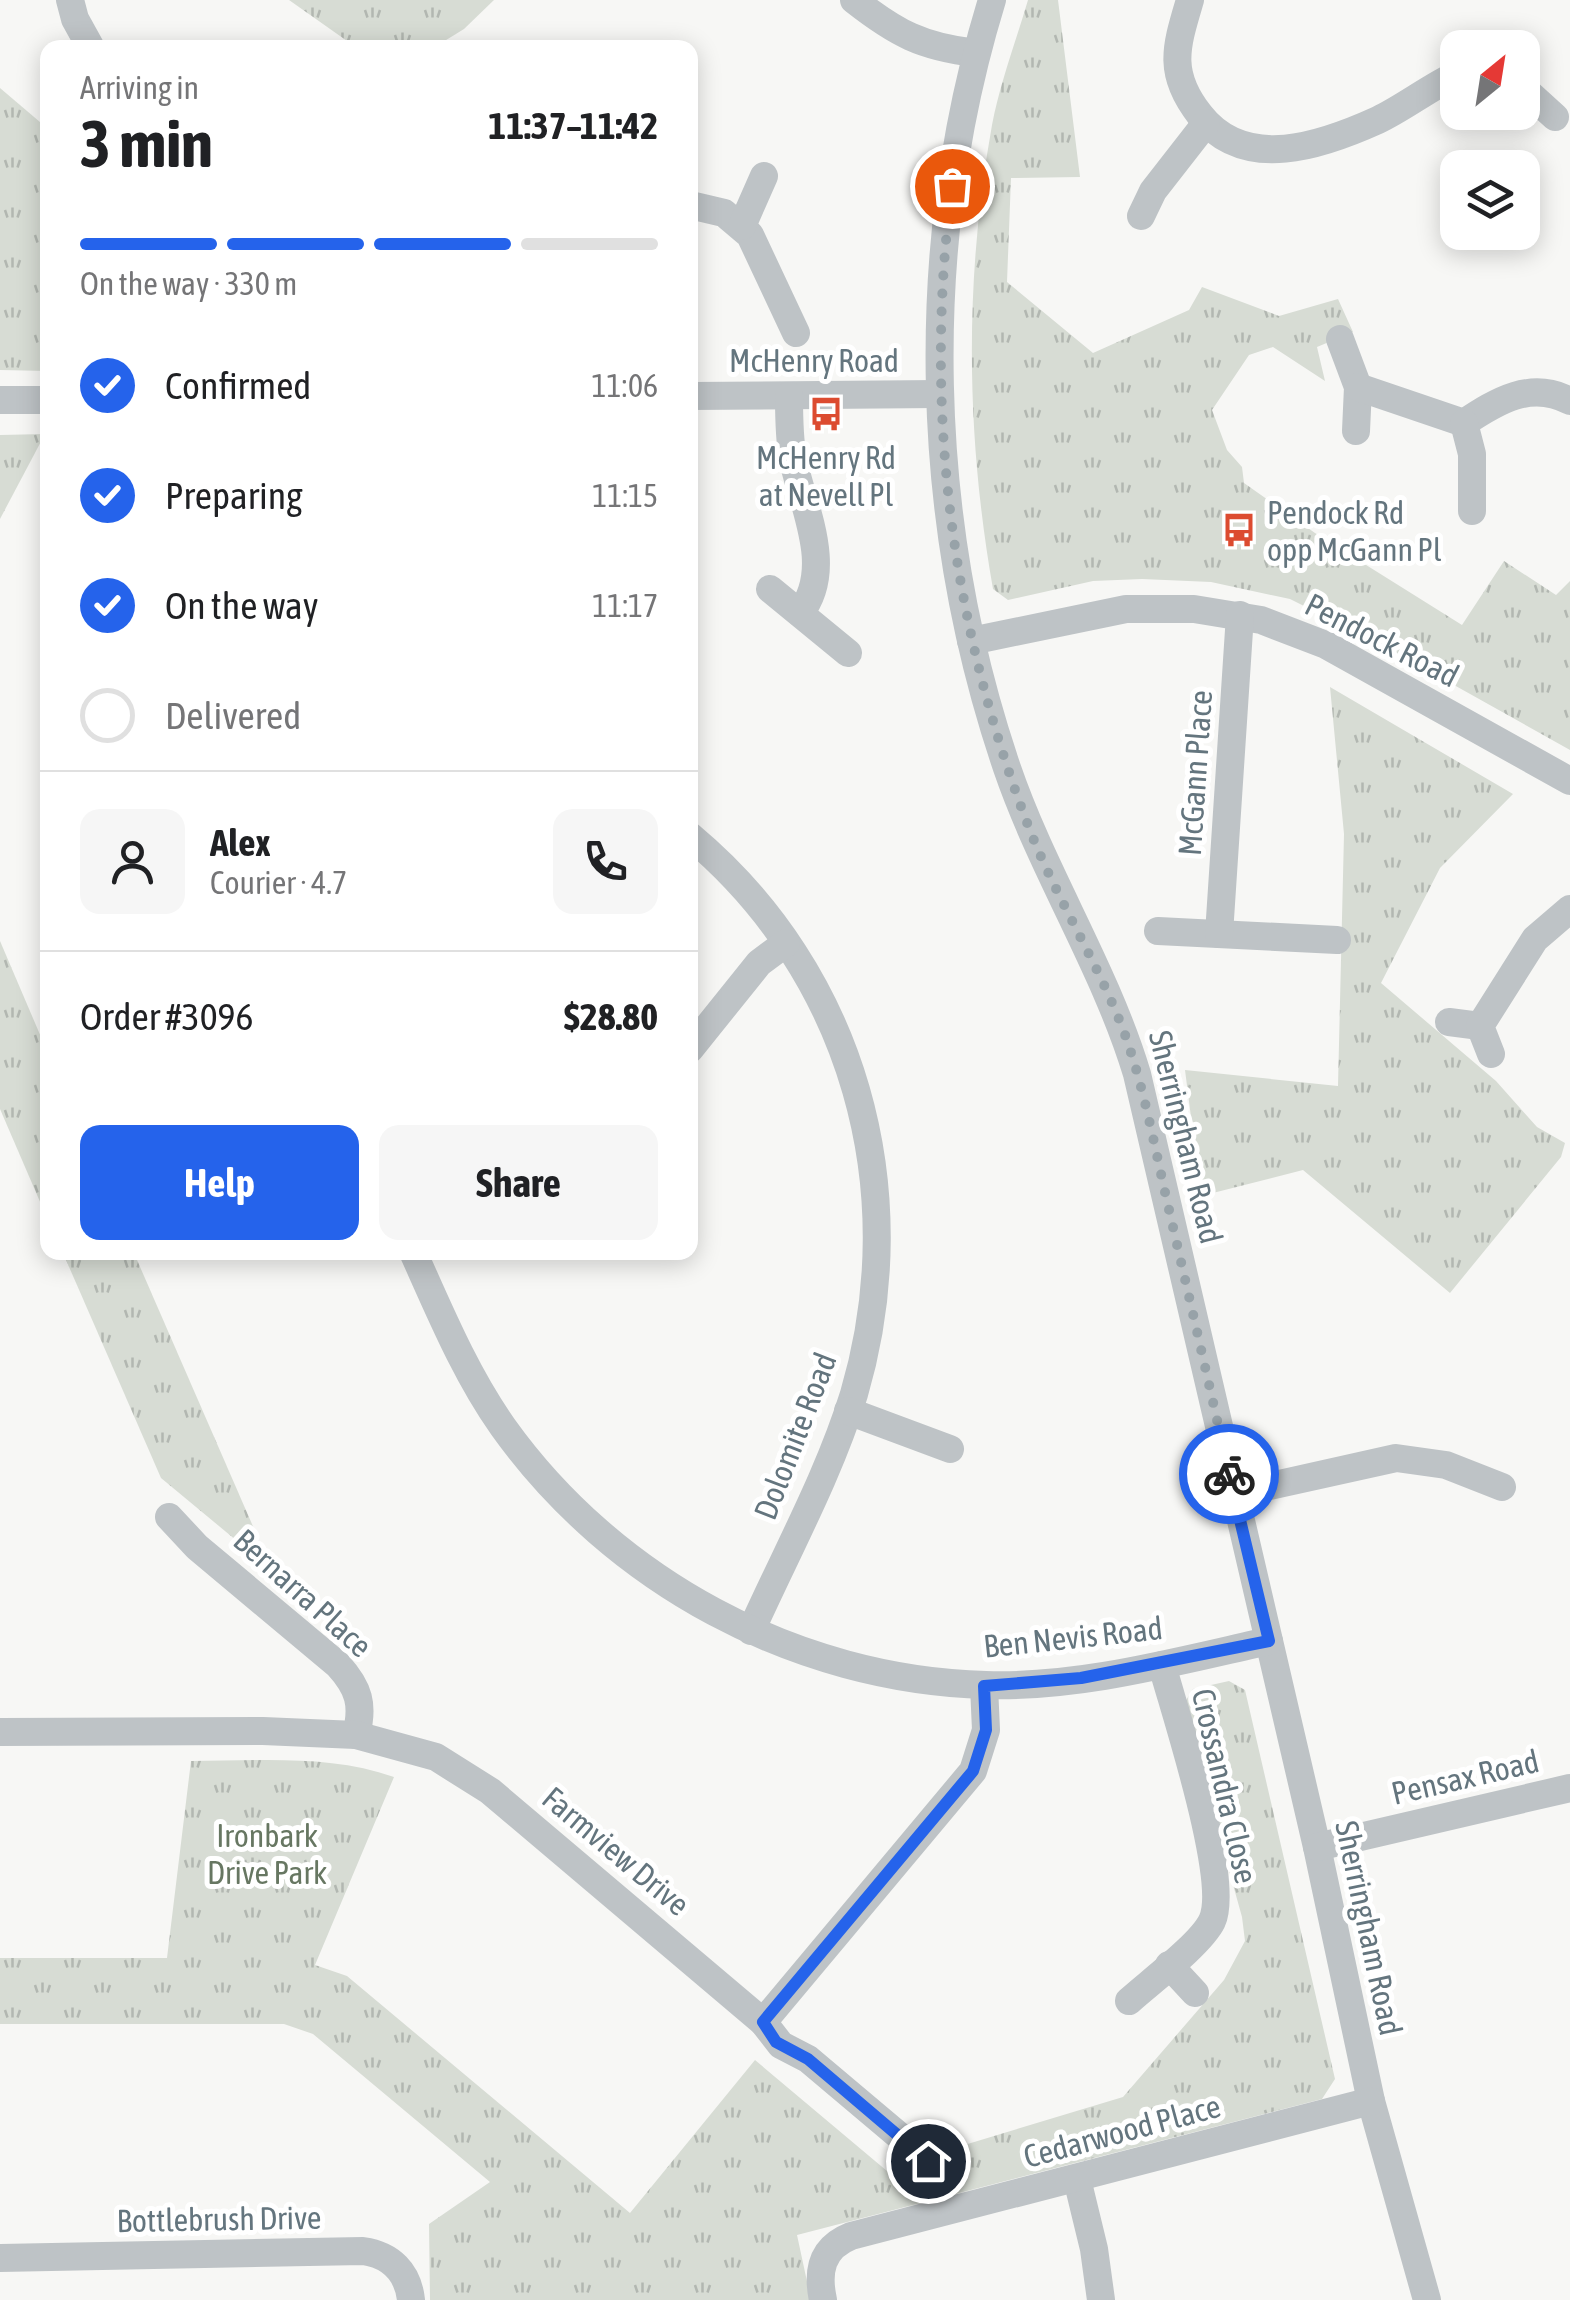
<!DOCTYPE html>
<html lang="en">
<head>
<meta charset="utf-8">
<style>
	body { margin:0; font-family:"Asap Condensed",sans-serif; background:#f6f6f6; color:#202124; height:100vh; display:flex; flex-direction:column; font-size:38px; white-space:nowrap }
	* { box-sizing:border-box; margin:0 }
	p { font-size:32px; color:#757577 }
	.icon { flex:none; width:55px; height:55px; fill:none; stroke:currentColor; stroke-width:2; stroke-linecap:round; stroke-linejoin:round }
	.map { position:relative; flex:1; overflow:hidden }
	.sheet { position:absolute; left:40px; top:40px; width:658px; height:1220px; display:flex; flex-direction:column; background:#fff; border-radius:20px; box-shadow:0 5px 25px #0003 }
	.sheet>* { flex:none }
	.needle { width:65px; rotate:30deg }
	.controls { position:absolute; left:1440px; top:30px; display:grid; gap:20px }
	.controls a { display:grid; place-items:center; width:100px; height:100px; border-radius:20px; background:#fff; box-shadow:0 5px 25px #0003; font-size:50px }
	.pin { position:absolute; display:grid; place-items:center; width:85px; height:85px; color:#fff; margin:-42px; border:5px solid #fff; border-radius:50%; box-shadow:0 2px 10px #0007 }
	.courier { position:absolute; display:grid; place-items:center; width:100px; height:100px; margin:-50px; border:8px solid #2563eb; border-radius:50%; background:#fff; color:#222; box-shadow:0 2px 12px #0007 }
	.summary em { font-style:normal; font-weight:700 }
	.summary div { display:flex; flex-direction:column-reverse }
	.summary { display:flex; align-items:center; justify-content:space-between; height:170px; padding:0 40px }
	h1 { font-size:65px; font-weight:700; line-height:75px }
	.bar { display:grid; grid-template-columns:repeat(4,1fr); gap:15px 10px; align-content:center; height:120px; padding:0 40px }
	.bar i { height:12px; border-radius:8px; background:#e0e0e0 }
	.bar .on { background:#2563eb }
	.bar p { grid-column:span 4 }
	.line { display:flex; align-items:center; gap:25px; padding:0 40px; border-top:2px solid #e0e0e0 }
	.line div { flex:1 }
	.round { display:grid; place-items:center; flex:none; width:105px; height:105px; border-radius:20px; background:#f6f6f6 }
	ol { padding:0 40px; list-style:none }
	li { display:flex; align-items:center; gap:30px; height:110px }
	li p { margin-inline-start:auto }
	li .icon { padding:10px; border-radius:50%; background:#2563eb; color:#fff; stroke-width:4 }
	li:last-child { color:#757577 }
	li i { width:55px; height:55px; border:5px solid #e0e0e0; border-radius:50% }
	.cta { display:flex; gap:20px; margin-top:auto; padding:20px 40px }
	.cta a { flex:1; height:115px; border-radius:20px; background:#2563eb; color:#fff; font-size:40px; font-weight:700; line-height:115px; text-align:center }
	.cta a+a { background:#f6f6f6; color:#202124 }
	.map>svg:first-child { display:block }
	.park { fill:url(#park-tufts) }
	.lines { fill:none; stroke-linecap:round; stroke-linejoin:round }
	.minor { stroke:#bec3c6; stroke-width:28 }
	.done { stroke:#97a2a8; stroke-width:10; stroke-dasharray:0 18 }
	.route { stroke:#2563eb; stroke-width:12 }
	.labels { text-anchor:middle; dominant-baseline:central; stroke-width:10; stroke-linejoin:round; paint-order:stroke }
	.street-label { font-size:32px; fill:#64757e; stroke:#fff }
	.poi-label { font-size:32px; fill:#64757e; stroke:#fff }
	.park-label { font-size:32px; fill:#677762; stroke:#fff }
</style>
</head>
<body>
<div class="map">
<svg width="1570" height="2300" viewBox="0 0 1570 2300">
	<defs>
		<pattern id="park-tufts" width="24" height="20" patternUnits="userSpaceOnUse" patternTransform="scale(2.5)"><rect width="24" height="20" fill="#d7dcd4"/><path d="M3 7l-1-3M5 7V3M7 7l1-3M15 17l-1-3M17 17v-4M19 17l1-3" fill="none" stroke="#b2b7b1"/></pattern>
	</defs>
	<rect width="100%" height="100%" fill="#f7f7f5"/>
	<g class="park">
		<polygon points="289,0 494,0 464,29 438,45 357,48"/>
		<path d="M 1028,0 L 1058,0 L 1080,177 L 1011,178 L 1007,282 L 1093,353 L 1189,310 L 1202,287 L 1279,316 L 1338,299 L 1353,332 L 1317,347 L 1325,381 L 1273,347 L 1249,355 L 1212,410 L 1227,450 L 1242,467 L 1244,483 L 1315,533 L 1462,625 L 1504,561 L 1556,595 L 1570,581 L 1570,750 L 1386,647 L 1290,599 L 1211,582 L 1142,579 L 1093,581 L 1008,600 L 993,589 C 966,436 964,279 992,125 C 1000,83 1016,41 1028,0 Z"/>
		<polygon points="0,88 47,128 47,371 0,370"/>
		<polygon points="45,434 0,519 0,435"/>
		<polygon points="1330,687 1513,794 1440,868 1381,983 1496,1081 1537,1127 1565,1143 1561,1157 1450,1293 1303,1170 1201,1196 1185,1070 1338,1086 1344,834"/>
		<polygon points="0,941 47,1051 47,1218 0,1109"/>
		<polygon points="63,1253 134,1253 272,1570 161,1478"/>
		<path d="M 1229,1681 L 1245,1690 L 1335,2079 L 1322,2099 L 797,2235 L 811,2300 L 430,2300 L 429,2224 L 490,2182 L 313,2034 L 284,2024 L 0,2024 L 0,1958 L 167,1958 L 191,1761 C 258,1761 329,1754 394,1777 L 315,1965 L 347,1976 L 630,2213 L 755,2060 L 906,2187 L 961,2146 L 1123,2097 L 1224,1980 L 1245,1941 L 1242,1917 L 1183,1705 L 1193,1689 Z"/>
	</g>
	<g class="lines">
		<g class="minor">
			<polyline points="70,0 75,19 91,48"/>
			<path d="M 854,0 C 896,33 922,47 976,53"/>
			<path d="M 992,0 C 916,247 924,524 1007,768 C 1043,873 1105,968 1137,1074 L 1317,1847 L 1371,2101 L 1427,2300"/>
			<path d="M 1190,0 C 1176,47 1167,73 1200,115 C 1245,173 1323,145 1378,120 C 1405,107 1430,87 1458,74"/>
			<polyline points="1522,87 1555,117"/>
			<polyline points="690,205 724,213 750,235 796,333"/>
			<polyline points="1141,216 1153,191 1206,123"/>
			<polyline points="742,226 764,176"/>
			<polyline points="1340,339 1358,387 1356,431"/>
			<path d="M 1358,387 L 1464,423 C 1497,401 1531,380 1570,401"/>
			<polyline points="690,396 939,394"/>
			<path d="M 789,396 C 789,417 789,438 793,460 C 803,507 835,569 800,613"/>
			<polyline points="0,400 48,400"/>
			<polyline points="1464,423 1472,454 1472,511"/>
			<polyline points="770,589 848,653"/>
			<polyline points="971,641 1126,609 1194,609 1261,620 1326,645 1570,781"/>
			<path d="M 690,836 C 854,973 914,1190 854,1394 C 829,1475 786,1553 751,1631"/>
			<polyline points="1158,931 1337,940"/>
			<polyline points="1219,934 1240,615"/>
			<polyline points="1449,1022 1480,1026"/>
			<polyline points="690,1049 759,963 786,943"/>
			<polyline points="1491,1054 1480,1026 1535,939 1570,909"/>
			<path d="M 413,1252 C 440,1312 465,1373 503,1427 C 613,1581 796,1680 986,1685 C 1081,1688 1177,1661 1269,1641"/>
			<polyline points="848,1411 950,1449"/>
			<polyline points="1234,1494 1396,1458 1446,1465 1502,1487"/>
			<path d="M 169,1517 L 197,1547 L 338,1665 C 359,1688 364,1705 356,1735"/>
			<polyline points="0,1732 263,1731 356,1735 436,1757 490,1791 763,2022 781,2045 808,2059 929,2161"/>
			<polyline points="1317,1847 1570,1788"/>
			<polyline points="1169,1965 1195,1993"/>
			<path d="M 1129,2001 C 1150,1982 1201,1944 1212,1921 C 1231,1881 1175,1713 1162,1665"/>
			<polyline points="763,2022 973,1771 986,1730 984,1686"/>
			<polyline points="1077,2179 1094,2249 1101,2300"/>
			<path d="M 0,2258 L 363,2251 C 391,2255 408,2272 411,2300"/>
			<path d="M 823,2300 C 817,2272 821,2248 851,2236 L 1371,2101"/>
		</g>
	</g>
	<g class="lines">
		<path class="done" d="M 952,186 C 923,406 951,627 1031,833 C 1058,901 1098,963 1124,1032 C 1144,1087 1154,1144 1167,1201 C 1188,1292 1209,1383 1229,1474"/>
		<polyline class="route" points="928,2161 808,2059 776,2042 763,2022 973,1771 986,1730 984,1686 1081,1678 1269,1641 1229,1474"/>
	</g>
	<defs>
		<g id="bus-bare" transform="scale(2.7)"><path d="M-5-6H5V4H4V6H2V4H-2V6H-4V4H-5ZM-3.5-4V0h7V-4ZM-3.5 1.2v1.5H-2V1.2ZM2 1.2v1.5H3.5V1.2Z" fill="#dc4b30" stroke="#fff" stroke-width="2.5" paint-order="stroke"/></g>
	</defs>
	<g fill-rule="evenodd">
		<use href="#bus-bare" x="826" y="414"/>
		<use href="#bus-bare" x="1239" y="530"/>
	</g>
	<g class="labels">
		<g class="street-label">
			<text x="814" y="360">McHenry Road</text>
			<text transform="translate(1382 640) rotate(27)">Pendock Road</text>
			<text transform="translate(1195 773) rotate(-86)">McGann Place</text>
			<text transform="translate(1186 1137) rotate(76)">Sherringham Road</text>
			<text transform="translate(795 1436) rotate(-69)">Dolomite Road</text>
			<text transform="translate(303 1593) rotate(42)">Bernarra Place</text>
			<text transform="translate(1073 1637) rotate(-6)">Ben Nevis Road</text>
			<text transform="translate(1465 1777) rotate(-13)">Pensax Road</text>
			<text transform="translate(1225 1786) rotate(77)">Crossandra Close</text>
			<text transform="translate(616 1851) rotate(40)">Farmview Drive</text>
			<text transform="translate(1369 1928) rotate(78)">Sherringham Road</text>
			<text transform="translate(1122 2131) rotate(-15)">Cedarwood Place</text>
			<text transform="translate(219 2219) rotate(-1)">Bottlebrush Drive</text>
		</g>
		<g class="poi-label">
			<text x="826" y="457">McHenry Rd<tspan x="826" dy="37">at Nevell Pl</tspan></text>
			<text x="1267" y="512" text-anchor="start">Pendock Rd<tspan x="1267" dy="37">opp McGann Pl</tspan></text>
		</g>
		<g class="park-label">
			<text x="267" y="1835">Ironbark<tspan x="267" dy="37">Drive Park</tspan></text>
		</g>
	</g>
</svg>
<div class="controls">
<a><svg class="needle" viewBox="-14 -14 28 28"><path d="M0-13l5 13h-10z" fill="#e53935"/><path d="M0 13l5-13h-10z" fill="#757577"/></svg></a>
<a><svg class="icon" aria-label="layers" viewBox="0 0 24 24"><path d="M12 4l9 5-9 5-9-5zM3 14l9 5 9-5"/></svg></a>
</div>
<div class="pin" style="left:952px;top:186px;background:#ea580c"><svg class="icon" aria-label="bag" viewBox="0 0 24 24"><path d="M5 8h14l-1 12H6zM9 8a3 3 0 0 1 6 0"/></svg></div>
<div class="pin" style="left:928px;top:2161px;background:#1f2937"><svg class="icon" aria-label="home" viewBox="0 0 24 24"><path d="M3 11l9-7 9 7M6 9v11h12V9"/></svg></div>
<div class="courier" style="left:1229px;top:1474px"><svg class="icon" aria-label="bike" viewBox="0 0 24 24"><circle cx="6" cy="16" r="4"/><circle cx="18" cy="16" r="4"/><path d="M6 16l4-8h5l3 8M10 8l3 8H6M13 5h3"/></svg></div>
<section class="sheet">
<div class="summary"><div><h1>3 min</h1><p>Arriving in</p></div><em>11:37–11:42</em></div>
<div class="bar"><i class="on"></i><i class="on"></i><i class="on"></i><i></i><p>On the way · 330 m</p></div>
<ol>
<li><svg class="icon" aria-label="check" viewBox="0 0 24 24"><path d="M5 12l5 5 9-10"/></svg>Confirmed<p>11:06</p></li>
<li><svg class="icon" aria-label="check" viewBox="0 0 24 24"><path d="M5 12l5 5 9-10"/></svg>Preparing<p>11:15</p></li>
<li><svg class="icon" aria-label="check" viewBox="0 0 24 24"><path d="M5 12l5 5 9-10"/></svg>On the way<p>11:17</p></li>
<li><i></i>Delivered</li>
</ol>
<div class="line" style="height:180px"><a class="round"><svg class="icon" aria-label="person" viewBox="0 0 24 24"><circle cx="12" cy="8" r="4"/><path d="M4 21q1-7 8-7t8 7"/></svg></a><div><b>Alex</b><p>Courier · 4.7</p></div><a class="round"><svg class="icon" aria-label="phone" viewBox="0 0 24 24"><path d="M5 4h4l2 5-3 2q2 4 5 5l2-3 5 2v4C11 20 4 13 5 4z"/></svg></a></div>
<div class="line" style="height:130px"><div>Order #3096</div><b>$28.80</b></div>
<div class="cta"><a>Help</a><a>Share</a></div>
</section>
</div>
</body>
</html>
